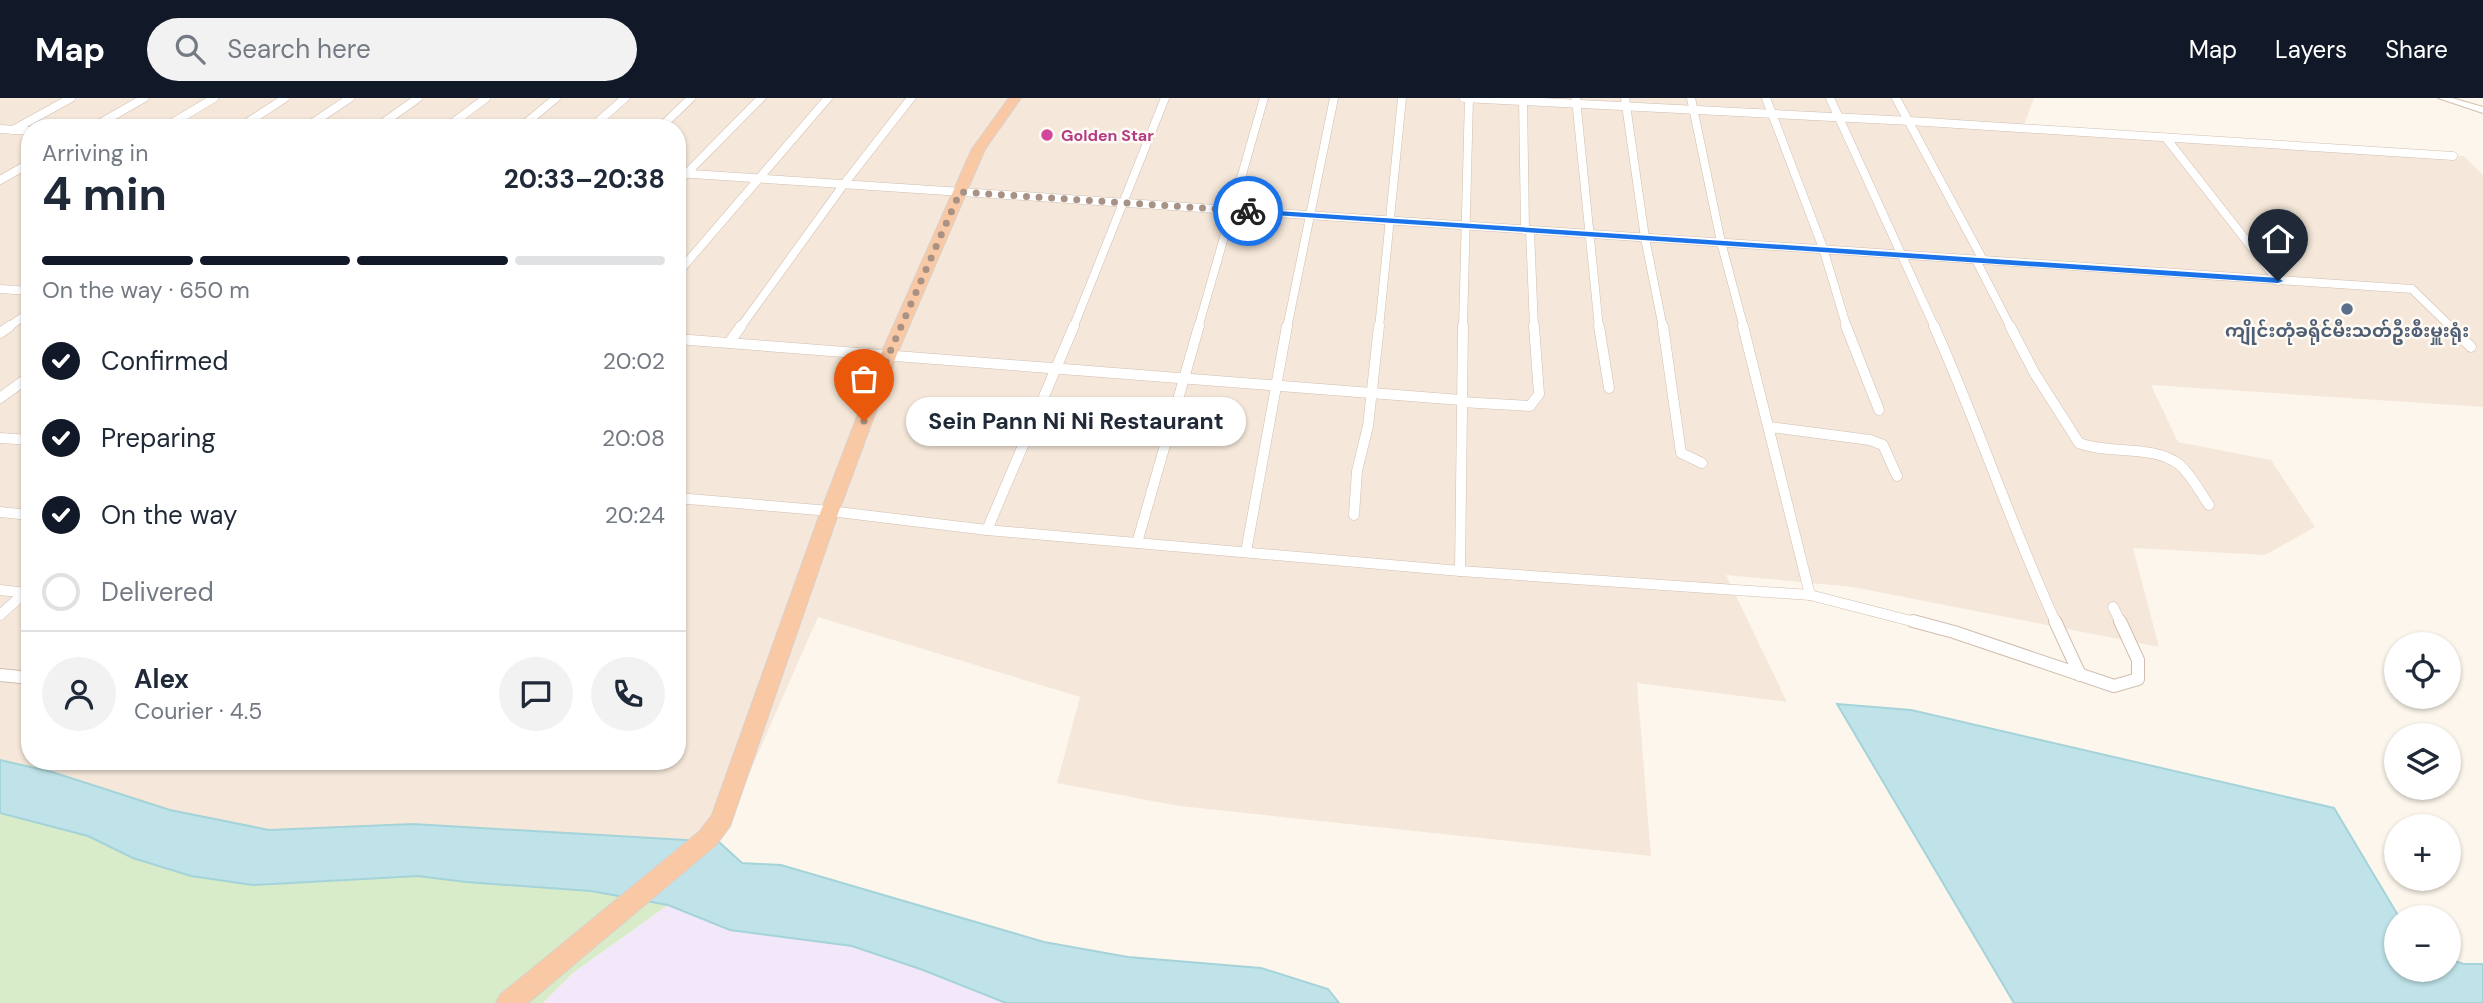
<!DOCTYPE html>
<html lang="en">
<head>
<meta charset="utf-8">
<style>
	body { margin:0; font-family:"DM Sans","Noto Sans Myanmar",sans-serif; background:#f2f2f3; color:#1f2937; height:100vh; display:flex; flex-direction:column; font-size:26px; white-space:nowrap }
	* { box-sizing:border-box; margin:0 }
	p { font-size:23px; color:#747a83 }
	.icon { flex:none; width:38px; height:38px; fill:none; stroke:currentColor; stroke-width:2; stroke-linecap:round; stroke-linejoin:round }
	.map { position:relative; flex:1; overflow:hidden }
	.sheet { position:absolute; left:21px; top:21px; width:665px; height:651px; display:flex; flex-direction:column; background:#fff; border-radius:28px; box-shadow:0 2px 5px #0004 }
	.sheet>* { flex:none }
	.controls { position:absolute; left:2384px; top:534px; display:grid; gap:14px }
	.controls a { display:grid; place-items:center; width:77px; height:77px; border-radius:50%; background:#fff; box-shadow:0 2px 5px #0004; font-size:35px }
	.pin { position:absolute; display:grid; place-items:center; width:60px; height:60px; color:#fff; margin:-72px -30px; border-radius:50% 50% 50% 0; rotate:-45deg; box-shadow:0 0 7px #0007 }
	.pin .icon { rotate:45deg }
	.courier { position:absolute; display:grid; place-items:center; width:70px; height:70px; margin:-35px; border:5px solid #1a73e8; border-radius:50%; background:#fff; color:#222; box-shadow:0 2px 9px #0007 }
	.bubble { position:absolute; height:49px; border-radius:24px; background:#fff; box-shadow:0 2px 5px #0004; font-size:23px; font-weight:700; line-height:49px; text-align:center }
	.head em { font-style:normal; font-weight:700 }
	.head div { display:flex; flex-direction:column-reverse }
	.head { display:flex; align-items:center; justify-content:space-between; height:119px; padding:0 21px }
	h1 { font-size:46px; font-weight:700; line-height:52px }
	.bar { display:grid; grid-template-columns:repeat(4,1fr); gap:10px 7px; align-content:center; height:84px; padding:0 21px }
	.bar i { height:9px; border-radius:5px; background:#e0e1e3 }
	.bar .on { background:#111827 }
	.bar p { grid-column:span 4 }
	.line { display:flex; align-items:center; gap:18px; padding:0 21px; border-top:2px solid #e0e1e3 }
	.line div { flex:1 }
	.round { display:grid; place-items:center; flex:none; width:74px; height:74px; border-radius:37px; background:#f2f2f3 }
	ol { padding:0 21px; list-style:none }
	li { display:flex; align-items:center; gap:21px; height:77px }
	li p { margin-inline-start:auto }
	li .icon { padding:7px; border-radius:50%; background:#111827; color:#fff; stroke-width:4 }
	li:last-child { color:#747a83 }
	li i { width:38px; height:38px; border:4px solid #e0e1e3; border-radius:50% }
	header { display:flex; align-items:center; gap:42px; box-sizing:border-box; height:98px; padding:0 35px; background:#111827; color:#fff }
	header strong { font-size:33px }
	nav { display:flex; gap:38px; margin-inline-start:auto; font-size:24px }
	.search { width:490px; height:63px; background:#f2f2f3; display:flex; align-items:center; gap:18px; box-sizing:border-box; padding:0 24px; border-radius:38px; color:#747a83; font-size:26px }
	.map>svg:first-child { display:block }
	.residential { fill:#f5e8da; fill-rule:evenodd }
	.education { fill:#f3e8fa }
	.green { fill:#d8ecc9 }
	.water { fill:#bfe3e8; stroke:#a5d3da; stroke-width:2 }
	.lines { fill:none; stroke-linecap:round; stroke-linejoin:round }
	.minor-far2-casing { stroke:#d1beb0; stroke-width:9 }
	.minor-far1-casing { stroke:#d1beb0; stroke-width:11 }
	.minor-casing { stroke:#d1beb0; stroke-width:14 }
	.tertiary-casing { stroke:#d1beb0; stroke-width:2 }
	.trunk-casing { stroke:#dad1cd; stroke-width:2 }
	.minor-far2 { stroke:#fff; stroke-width:8 }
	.minor-far1 { stroke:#fff; stroke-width:10 }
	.minor { stroke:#fff; stroke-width:12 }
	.tertiary { fill:#fff; fill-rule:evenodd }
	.trunk { fill:#f9c8a4; fill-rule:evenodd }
	.route { fill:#1a73e8 }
	.done { stroke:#a89285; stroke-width:7; stroke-dasharray:0 12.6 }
	.hotel-dot { fill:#d1479c; stroke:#fffaf3; stroke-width:2.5 }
	.service-dot { fill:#5c6f8a; stroke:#fffaf3; stroke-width:2.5 }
	.labels { text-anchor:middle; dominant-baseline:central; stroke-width:5; stroke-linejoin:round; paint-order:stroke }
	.far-hotel-label { font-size:16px; font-weight:bold; fill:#b23c85; stroke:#fffaf3; text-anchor:start }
	.service-label { font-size:18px; font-weight:bold; fill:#4e5e75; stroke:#fffaf3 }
</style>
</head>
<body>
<header>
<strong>Map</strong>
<div class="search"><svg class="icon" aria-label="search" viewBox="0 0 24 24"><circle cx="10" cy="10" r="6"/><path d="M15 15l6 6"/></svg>Search here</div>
<nav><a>Map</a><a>Layers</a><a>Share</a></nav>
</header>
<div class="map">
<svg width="2483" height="905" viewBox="0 0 2483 905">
	<rect width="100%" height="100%" fill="#fdf6ec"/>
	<path class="residential" d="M 0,0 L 2034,0 L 2023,30 L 2464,58 L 2483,77 L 2483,309 L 2151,287 L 2178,344 L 2271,362 L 2315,429 L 2265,457 L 2133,450 L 2159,549 L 1853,489 L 1726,477 L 1787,604 L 1637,585 L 1651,758 L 1179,708 L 1057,685 L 1080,599 L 818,519 L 719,744 L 413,726 L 269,732 L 170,712 L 52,674 L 0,662 ZM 30,30 L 677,30 L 677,663 L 30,663 Z"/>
	<polygon class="education" points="668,807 730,832 851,848 923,872 1006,905 543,905 573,875"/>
	<polygon class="green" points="0,715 88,738 133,760 191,778 253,787 418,778 466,784 591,793 668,807 573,875 543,905 0,905"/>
	<g class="water">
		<polygon points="1837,606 1911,612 2334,710 2399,819 2396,819 2396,872 2448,872 2448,861 2464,866 2483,866 2483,905 2014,905"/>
		<polygon points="0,662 52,674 170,712 269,732 413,726 719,744 742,765 781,767 1044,844 1128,859 1261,870 1328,891 1339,905 1006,905 923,872 852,848 730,832 668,807 591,793 466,784 418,778 253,787 191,778 133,760 88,738 0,715"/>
	</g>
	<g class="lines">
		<g class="minor-far2-casing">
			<g id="minor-far2">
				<polyline points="1464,0 1910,23 2453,58"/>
				<polyline points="1523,0 1525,132"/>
				<polyline points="1625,0 1645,140 1663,230"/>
				<polyline points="1691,0 1721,144 1744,230"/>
				<polyline points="1766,0 1823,150 1847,230"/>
				<polyline points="1830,0 1935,230"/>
				<polyline points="1576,1 1599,230"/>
				<polyline points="92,30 144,0"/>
				<polyline points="164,30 214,0"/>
				<polyline points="239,30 285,0"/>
				<polyline points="305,30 350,0"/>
				<polyline points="376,30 418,0"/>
				<polyline points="446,30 486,0"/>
				<polyline points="520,30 556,0"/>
				<polyline points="591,30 625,0"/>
				<polyline points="660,30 691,0"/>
				<polyline points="0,31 30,33"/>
				<polyline points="13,32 71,0"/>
				<polyline points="2166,40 2278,183"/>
				<polyline points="677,75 1983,162 1896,0"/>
				<polyline points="0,82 30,65"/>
				<polyline points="677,85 761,0"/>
				<polyline points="26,115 30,112"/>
				<polyline points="1530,132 1534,230"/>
				<polyline points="1976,162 2011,230"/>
				<polyline points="1983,162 2412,191 2452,230"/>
				<polyline points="677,176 828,0"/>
				<polyline points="0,191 30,193"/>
				<polyline points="7,230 30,214"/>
				<polyline points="740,230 844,86 911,0"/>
				<polyline points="1073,230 1165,0"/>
				<polyline points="1198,230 1264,0"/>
				<polyline points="1287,230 1334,0"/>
				<polyline points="1379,230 1402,0"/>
				<polyline points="1463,230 1469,0"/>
			</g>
		</g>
		<g class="minor-far1-casing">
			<g id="minor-far1">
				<polyline points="1599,228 1609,290"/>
				<polyline points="1663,228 1681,355 1702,365"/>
				<polyline points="1743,228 1810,497"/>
				<polyline points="1846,228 1879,312"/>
				<path d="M 1934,228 C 1978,326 2011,428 2056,525"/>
				<path d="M 2010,228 L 2035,276 L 2079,345 C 2110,357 2153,346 2180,367 C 2192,378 2200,394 2209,407"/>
				<polyline points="2450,228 2471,249"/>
				<polyline points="0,235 10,228"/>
				<polyline points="677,241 1461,302"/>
				<polyline points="729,245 741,228"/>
				<polyline points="0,300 30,278"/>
				<polyline points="1461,304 1530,308 1539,296 1534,228"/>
				<polyline points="1770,329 1870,342 1883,347 1897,378"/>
				<polyline points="0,340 30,342"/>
				<polyline points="677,400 830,413 987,432 1460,473 1810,497 1919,525"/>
				<polyline points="0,414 30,417"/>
				<polyline points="1354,417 1357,373 1368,328 1379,228"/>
				<polyline points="987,432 1074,228"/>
				<polyline points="1137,445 1199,228"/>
				<polyline points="1246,454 1287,228"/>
				<polyline points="1460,473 1463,228"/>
				<polyline points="0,492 27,495"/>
				<polyline points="2113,509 2121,525"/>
				<polyline points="0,517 30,490"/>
			</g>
		</g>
		<g class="minor-casing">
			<g id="minor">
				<polyline points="1913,523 1954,534 2114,588 2138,581 2138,562 2120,523"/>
				<polyline points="2055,523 2080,577"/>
				<polyline points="0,577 30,580"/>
			</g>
		</g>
		<g class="tertiary-casing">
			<polygon id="tertiary" points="2438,0 2452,0 2483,9 2483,15"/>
		</g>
		<g class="trunk-casing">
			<polygon id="trunk" points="1009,0 1021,0 985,51 897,256 839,413 730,728 716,747 528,905 496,905 500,897 700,733 712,717 821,413 881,256 972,51"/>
		</g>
		<use href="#minor-far2" class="minor-far2"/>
		<use href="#minor-far1" class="minor-far1"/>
		<use href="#minor" class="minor"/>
		<use href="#tertiary" class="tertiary"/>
		<use href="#trunk" class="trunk"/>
	</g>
	<polygon class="route" points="1248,111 2278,180 2283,183 2278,185 1245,115"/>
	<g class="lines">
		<polyline class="done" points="864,323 889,256 960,94 1248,113"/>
	</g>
	<circle class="hotel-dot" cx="1047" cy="37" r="7"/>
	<circle class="service-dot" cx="2347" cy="211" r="7"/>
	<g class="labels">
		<g class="far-hotel-label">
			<text x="1061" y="37">Golden Star</text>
		</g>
		<g class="service-label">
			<text x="2347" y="233">ကျိုင်းတုံခရိုင်မီးသတ်ဦးစီးမှူးရုံး</text>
		</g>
	</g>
</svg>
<div class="controls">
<a><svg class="icon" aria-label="locate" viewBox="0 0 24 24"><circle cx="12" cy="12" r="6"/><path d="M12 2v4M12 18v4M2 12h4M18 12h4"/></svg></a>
<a><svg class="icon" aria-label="layers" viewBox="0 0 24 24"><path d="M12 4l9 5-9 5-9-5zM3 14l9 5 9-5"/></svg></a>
<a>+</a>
<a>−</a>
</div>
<div class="pin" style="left:864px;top:323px;background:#ea580c"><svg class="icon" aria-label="bag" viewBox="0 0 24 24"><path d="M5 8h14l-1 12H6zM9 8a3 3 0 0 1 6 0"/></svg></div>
<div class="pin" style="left:2278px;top:183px;background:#1f2937"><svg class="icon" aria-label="home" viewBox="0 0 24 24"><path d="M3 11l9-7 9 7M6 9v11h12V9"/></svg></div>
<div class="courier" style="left:1248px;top:113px"><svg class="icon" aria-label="bike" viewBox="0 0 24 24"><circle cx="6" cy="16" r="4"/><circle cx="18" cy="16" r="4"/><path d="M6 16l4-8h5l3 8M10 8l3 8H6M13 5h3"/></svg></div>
<div class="bubble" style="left:906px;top:299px;width:340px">Sein Pann Ni Ni Restaurant</div>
<section class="sheet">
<div class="head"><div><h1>4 min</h1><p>Arriving in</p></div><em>20:33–20:38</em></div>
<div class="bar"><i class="on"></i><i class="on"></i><i class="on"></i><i></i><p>On the way · 650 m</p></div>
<ol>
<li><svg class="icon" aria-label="check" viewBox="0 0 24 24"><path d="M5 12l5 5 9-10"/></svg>Confirmed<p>20:02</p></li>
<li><svg class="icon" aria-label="check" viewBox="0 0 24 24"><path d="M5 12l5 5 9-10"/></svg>Preparing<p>20:08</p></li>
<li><svg class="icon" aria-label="check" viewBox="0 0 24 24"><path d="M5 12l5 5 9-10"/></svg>On the way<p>20:24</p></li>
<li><i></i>Delivered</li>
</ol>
<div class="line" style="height:126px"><a class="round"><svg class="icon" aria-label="person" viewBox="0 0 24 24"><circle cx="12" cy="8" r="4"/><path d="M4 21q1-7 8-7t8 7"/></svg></a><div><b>Alex</b><p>Courier · 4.5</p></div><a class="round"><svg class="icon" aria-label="chat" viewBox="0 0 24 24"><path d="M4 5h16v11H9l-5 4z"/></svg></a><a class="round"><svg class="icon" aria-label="phone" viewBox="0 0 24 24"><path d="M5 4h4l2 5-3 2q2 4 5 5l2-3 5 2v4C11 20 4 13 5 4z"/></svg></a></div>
</section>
</div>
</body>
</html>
